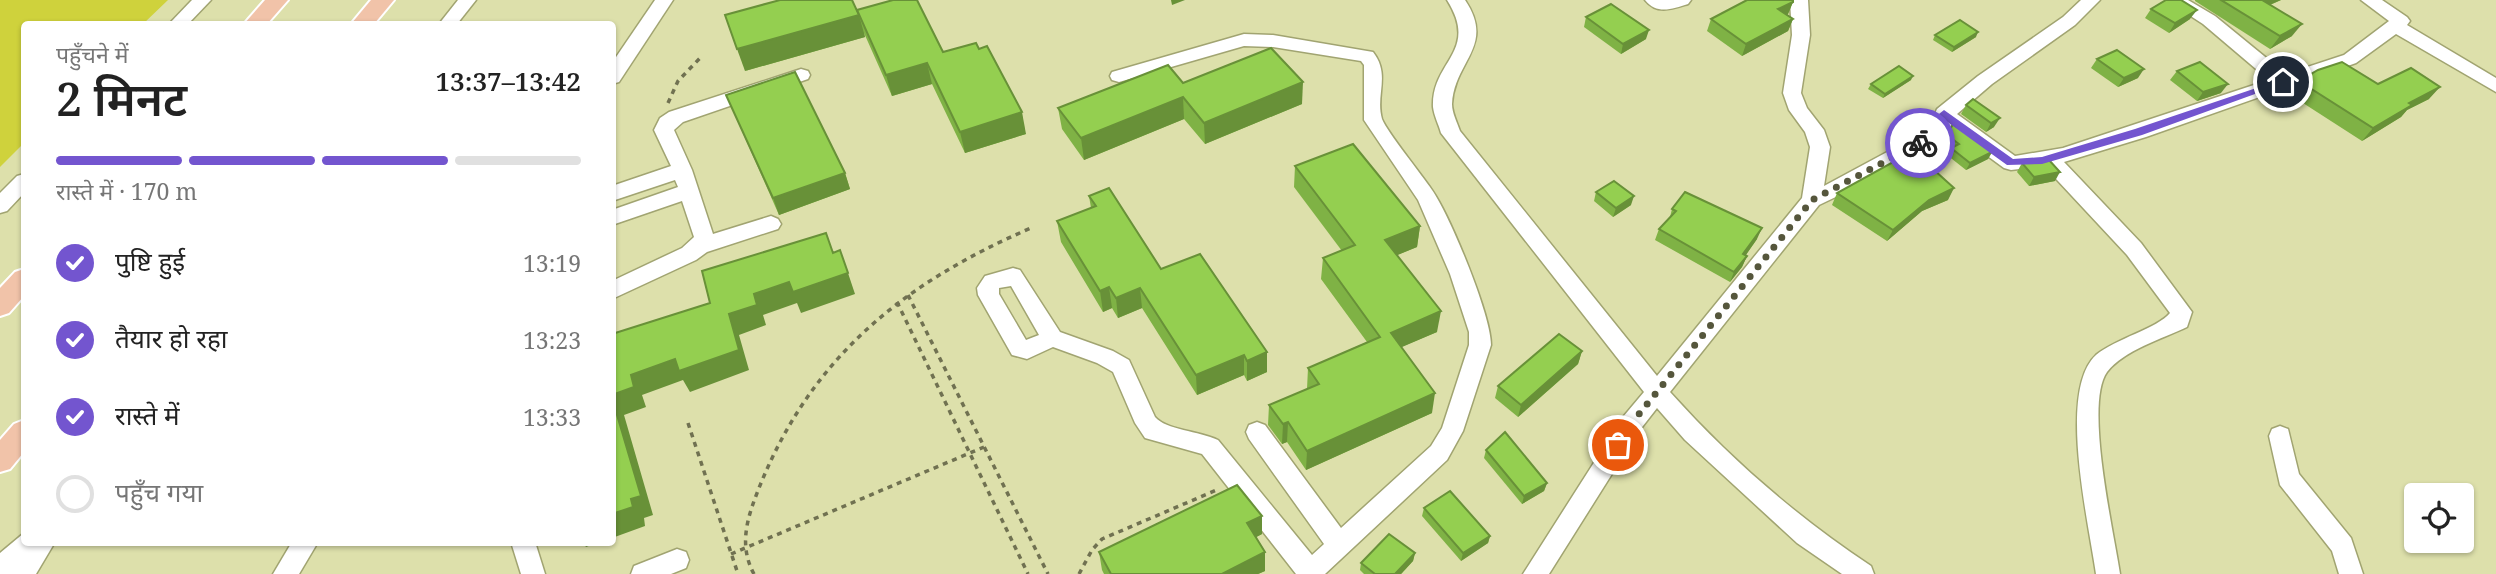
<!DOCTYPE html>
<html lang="hi">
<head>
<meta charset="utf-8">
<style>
	body { margin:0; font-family:"Noto Serif","Noto Sans Devanagari",serif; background:#f2f2f2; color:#222; height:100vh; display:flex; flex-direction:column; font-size:26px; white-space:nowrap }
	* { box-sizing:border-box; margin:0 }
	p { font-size:23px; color:#767676 }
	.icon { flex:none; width:38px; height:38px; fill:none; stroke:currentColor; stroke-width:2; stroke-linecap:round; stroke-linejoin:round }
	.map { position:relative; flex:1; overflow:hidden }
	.panel { position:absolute; left:21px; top:21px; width:595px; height:525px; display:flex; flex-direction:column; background:#fff; border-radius:7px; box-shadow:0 2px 5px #0004 }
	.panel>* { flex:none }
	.controls { position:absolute; left:2404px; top:483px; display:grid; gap:14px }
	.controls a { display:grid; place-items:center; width:70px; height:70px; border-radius:7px; background:#fff; box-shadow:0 2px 5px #0004; font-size:35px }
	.pin { position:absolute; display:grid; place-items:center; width:60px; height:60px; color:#fff; margin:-30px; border:4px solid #fff; border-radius:50%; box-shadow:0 2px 7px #0007 }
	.courier { position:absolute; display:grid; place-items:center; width:70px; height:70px; margin:-35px; border:5px solid #7355cf; border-radius:50%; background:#fff; color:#222; box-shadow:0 2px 9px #0007 }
	.overview em { font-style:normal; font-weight:600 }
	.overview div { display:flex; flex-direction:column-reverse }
	.overview { display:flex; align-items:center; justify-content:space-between; height:119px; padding:0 35px }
	h1 { font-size:46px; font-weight:600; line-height:52px }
	.bar { display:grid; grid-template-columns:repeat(4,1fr); gap:10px 7px; align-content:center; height:84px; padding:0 35px }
	.bar i { height:9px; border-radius:5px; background:#e0e0e0 }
	.bar .active { background:#7355cf }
	.bar p { grid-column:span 4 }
	ol { padding:0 35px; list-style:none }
	li { display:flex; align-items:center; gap:21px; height:77px }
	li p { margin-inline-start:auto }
	li .icon { padding:7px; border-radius:50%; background:#7355cf; color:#fff; stroke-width:4 }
	li:last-child { color:#767676 }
	li i { width:38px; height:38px; border:4px solid #e0e0e0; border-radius:50% }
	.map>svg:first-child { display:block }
	.green { fill:#cfd23c }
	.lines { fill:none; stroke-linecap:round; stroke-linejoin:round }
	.minor-casing { stroke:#a1a471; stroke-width:3 }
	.major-casing { stroke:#fff; stroke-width:4 }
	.path { stroke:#707151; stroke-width:3.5; stroke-dasharray:5 5; stroke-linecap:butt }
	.minor { fill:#fff; fill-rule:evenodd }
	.major { fill:#f1c3a9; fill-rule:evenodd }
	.wall { fill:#7fb245 }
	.shaded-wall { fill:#689138 }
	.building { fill:#94cf50; stroke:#689138; stroke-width:2 }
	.route { fill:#7355cf }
	.done { stroke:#55563c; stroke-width:7; stroke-dasharray:0 12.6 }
</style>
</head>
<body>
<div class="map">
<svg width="2496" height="574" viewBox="0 0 2496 574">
	<rect width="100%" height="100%" fill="#dde0ab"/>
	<polygon class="green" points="0,0 168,0 143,24 24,24 24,143 0,167"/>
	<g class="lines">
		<g class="minor-casing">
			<g id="minor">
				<polygon points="192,0 211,0 188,24 169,24"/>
				<polygon points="458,0 476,0 457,24 439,24"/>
				<polygon points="655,0 673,0 619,82 612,84 612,63"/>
				<path d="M 1447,0 L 1465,0 C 1496,46 1454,61 1452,104 C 1452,113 1457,122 1460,131 L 1657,376 L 1802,198 L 1810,147 L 1805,132 L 1789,110 L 1783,93 L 1792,35 L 1790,0 L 1808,0 L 1810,35 L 1801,93 L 1807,108 L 1824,130 L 1830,147 L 1824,186 L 1928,130 L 1937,109 L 1978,76 L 2063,17 L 2081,0 L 2100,0 L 2075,25 L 1992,84 L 1957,114 L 2015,156 L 2063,148 L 2269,80 L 2203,24 L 2166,0 L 2188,0 L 2215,16 L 2286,74 L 2344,55 L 2389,21 L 2361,0 L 2382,0 L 2407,17 L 2410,21 L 2407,25 L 2496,78 L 2496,92 L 2396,34 L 2356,63 L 2146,137 L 2064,162 L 2141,243 L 2192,312 L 2187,327 C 2162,339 2124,350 2107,372 C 2084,404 2114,533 2120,574 L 2096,574 C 2089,524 2057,391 2096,355 C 2115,339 2158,328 2170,313 L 2127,255 L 2044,166 L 2011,170 L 2004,168 L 1948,127 L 1943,139 L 1869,181 L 1819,205 L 1670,392 C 1729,458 1797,517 1871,566 L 1874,574 L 1842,574 L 1797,543 L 1685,440 L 1657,408 L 1639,431 L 1549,574 L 1523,574 L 1623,417 L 1644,392 L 1441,133 C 1439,125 1434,116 1433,107 C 1431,61 1480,52 1447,0 Z"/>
				<path d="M 1645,0 L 1691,0 L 1688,4 C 1672,9 1657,15 1645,0 Z"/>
				<path d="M 1244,34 L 1273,35 L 1373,52 C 1391,75 1375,95 1382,119 C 1387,132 1422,175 1432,190 C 1450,216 1491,315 1491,345 L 1463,431 L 1447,460 L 1325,574 L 1296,574 L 1202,454 L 1145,438 L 1135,423 L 1113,372 L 1097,363 L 1053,347 L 1027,359 L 1012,355 L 978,295 L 977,288 L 985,276 L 1013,268 L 1020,270 L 1060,332 L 1113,351 L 1129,360 L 1155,417 C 1166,430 1199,431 1218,440 L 1312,555 L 1324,544 L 1249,439 L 1246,432 L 1249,425 L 1257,422 L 1265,425 L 1341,528 L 1431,446 L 1442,428 L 1469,345 L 1469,332 L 1450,274 L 1418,200 L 1364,120 L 1364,65 L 1361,61 L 1273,47 L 1244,46 L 1119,82 L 1112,80 L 1110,76 L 1112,72 ZM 1011,286 L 1039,335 L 1026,340 L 999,294 L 999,288 Z"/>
				<polygon points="801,69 808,71 810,75 808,79 683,122 674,130 692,170 713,234 771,216 778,219 781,224 778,229 707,252 696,260 612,299 612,281 682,248 694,237 682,201 612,225 612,210 678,187 675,180 612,201 612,186 671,166 654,130 660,118 669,112"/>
				<polygon points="24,174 24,193 7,211 0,213 0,193 17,176"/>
				<polygon points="2280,426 2288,429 2299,474 2351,538 2363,574 2339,574 2332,551 2280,485 2269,436 2272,429"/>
				<polygon points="24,533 24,542 55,542 36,574 0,574 0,553"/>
				<polygon points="292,542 318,542 299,574 273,574"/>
				<polygon points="511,542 535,542 545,574 521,574"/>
				<polygon points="677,549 686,552 689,560 686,568 671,574 631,574 634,566"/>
			</g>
		</g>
		<g class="major-casing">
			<g id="major">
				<polygon points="265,0 288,0 267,24 244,24"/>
				<polygon points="371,0 394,0 374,24 351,24"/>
				<polygon points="24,269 24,296 9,313 0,316 0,288 15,272"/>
				<polygon points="24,420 24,452 10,469 0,472 0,440 14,424"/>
			</g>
		</g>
		<g class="path">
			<polyline points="668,103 678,81 701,57"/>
			<polyline points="908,295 1048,574"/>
			<polyline points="897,302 1028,574"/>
			<polyline points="688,423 738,574"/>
			<polyline points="731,554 984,447"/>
			<path d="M 754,574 C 737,543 749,513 761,483 C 814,354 906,282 1031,228"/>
			<polyline points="1079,574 1092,550 1102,539 1219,489"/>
		</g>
		<use href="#minor" class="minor"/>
		<use href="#major" class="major"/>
	</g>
	<g class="wall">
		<polygon points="2195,0 2281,0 2270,5 2292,36 2270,49 2195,1"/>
		<polygon points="1793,2 1788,14 1787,15 1793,19 1788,31 1742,56 1707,31 1711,19"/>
		<polygon points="2151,9 2190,19 2169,33 2145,18"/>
		<polygon points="858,13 943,52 1026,134 965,153 932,84 892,96 864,33 865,37 745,71"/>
		<polygon points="1586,17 1646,39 1621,54 1584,27"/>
		<polygon points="1935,35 1976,37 1952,52 1933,40"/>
		<polygon points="2097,59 2138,78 2118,87 2091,68"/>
		<polygon points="2177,71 2221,93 2197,101 2170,80"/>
		<polygon points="1911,80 1883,98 1868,89 1871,84"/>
		<polygon points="2299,81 2378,84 2429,99 2407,110 2401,117 2362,141 2289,94"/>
		<polygon points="1183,83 1302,104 1205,144 1184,119 1084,160 1062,129 1058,108"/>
		<polygon points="726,95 845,173 850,189 779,215"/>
		<polygon points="1973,99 1994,127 1986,132 1961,114 1966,105"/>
		<polygon points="1953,124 1992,152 1988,159 1966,170 1947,155 1951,148 1943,142"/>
		<polygon points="2022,163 2055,181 2029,186 2017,172"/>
		<polygon points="1295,166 1420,226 1417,247 1397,255 1437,332 1401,347 1432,413 1306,470 1287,442 1282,444 1268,425 1269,405 1307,389 1308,368 1367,342 1321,279 1323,258 1342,251 1294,187"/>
		<polygon points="1596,192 1631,205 1613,217 1594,201"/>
		<polygon points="1837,193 1948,200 1922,211 1887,241 1832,205"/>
		<polygon points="1089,196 1161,269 1267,352 1267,372 1247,381 1244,375 1197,395 1142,308 1118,318 1112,308 1103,312 1061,242 1057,221 1091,208"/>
		<polygon points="1672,209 1757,239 1745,256 1747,256 1742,267 1730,282 1655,240 1659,229 1670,217"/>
		<polygon points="1582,351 1578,364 1518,417 1495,398 1498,386"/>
		<polygon points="1486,450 1547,483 1544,491 1522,504 1484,458"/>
		<polygon points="1424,508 1490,536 1488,543 1461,561 1422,516"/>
		<polygon points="1262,516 1262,534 1256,537 1265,552 1265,571 1258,574 1104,574 1102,570 1099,552"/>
		<polygon points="1415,553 1413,561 1401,574 1364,574 1360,570 1361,563"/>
	</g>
	<g class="shaded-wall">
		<polygon points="1171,0 1185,0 1172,5"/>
		<polygon points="2261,0 2281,0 2253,12"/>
		<polygon points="1793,2 1788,14 1774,21 1778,9"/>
		<polygon points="2197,10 2190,19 2169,33 2175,23"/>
		<polygon points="859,15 865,37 745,71 737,49"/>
		<polygon points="1793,19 1788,31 1742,56 1746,44"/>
		<polygon points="2302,24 2292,36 2270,49 2280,36"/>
		<polygon points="1649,30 1646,39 1621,54 1623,44"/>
		<polygon points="1978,32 1976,37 1952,52 1954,47"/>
		<polygon points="927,63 932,84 892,96 886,75"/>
		<polygon points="2144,69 2138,78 2118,87 2124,78"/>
		<polygon points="1913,76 1911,80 1883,98 1885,94"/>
		<polygon points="1303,82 1302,104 1205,144 1204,123"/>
		<polygon points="2228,84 2221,93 2197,101 2203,92"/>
		<polygon points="2440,87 2429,99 2407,110 2401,117 2362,141 2373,128 2409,103"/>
		<polygon points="1183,97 1184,119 1084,160 1081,138"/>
		<polygon points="1022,112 1026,134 965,153 960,132"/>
		<polygon points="2000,118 1994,127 1986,132 1991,123"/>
		<polygon points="1992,152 1988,159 1966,170 1970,163"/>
		<polygon points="2060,172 2055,181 2029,186 2034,177"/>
		<polygon points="845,173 850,189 779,215 773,198"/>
		<polygon points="1954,188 1948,200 1922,211 1887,241 1893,230 1929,200"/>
		<polygon points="1634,196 1631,205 1613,217 1616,208"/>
		<polygon points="1420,226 1417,247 1383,261 1385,240"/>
		<polygon points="1762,228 1757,239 1739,265 1743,254"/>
		<polygon points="1747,256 1742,267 1730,282 1734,272"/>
		<polygon points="848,273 855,294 801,313 797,303 763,315 766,325 739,335 749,370 690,392 683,380 642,395 646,407 624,415 653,515 644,518 645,526 612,538 612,395 631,375 729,314 754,294 789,282"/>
		<polygon points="1109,287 1112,308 1103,312 1100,291"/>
		<polygon points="1140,288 1142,308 1118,318 1116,298"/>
		<polygon points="1441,311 1437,332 1388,353 1391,333"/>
		<polygon points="1582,351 1578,364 1518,417 1521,405"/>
		<polygon points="1267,352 1267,372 1247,381 1247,361"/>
		<polygon points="1244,355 1244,375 1197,395 1196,375"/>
		<polygon points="1435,393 1432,413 1306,470 1307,451"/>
		<polygon points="1288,422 1287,442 1282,444 1283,424"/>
		<polygon points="1547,483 1544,491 1522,504 1524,496"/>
		<polygon points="1262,516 1262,534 1247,542 1247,523"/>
		<polygon points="1490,536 1488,543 1461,561 1463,553"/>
		<polygon points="583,542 599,542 586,547"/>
		<polygon points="1265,552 1265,571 1258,574 1222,574"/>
		<polygon points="1415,553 1413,561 1401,574 1395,574"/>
	</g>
	<g class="building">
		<polygon points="780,0 852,0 859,15 737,49 725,15"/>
		<polygon points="893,0 917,0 943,52 976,43 979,49 987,46 1022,112 960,132 927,63 886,75 857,10"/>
		<polygon points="1747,0 1793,0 1793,2 1778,9 1793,19 1746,44 1711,19"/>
		<polygon points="2166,0 2181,0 2197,10 2175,23 2151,9"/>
		<polygon points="2221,0 2262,0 2302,24 2280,36"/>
		<polygon points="1611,4 1649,30 1623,44 1586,17"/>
		<polygon points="1960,20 1978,32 1954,47 1935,35"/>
		<polygon points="1271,48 1303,82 1204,123 1183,97 1081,138 1058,108 1168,65 1183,83"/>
		<polygon points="2117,50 2144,69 2124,78 2097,59"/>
		<polygon points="2200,62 2228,84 2203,92 2177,71"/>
		<polygon points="2342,62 2378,84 2411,68 2440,87 2409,103 2412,105 2373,128 2299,81 2318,70"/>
		<polygon points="1899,66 1913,76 1885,94 1871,84"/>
		<polygon points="795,72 845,173 773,198 726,95"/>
		<polygon points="1973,99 2000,118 1991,123 1966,105"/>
		<polygon points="1953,124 1992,152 1970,163 1951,148 1959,144 1947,135"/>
		<polygon points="1353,144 1420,226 1385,240 1441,311 1391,333 1435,393 1307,451 1288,422 1283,424 1269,405 1319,384 1308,368 1380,337 1323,258 1355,245 1295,166"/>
		<polygon points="1913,151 1954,188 1929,200 1893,230 1837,193"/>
		<polygon points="2049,160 2060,172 2034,177 2022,163"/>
		<polygon points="1614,181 1634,196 1616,208 1596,192"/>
		<polygon points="1109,188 1161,269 1200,254 1267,352 1247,361 1244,355 1196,375 1140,288 1116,298 1109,287 1100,291 1057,221 1096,206 1089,196"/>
		<polygon points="1685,192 1762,228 1743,254 1747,256 1734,272 1659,229 1676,211 1672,209"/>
		<polygon points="826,233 833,253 840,250 848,273 793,292 789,282 754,294 757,305 729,314 739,350 679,371 675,359 631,375 634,387 612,395 612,334 710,303 702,271"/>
		<polygon points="1559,334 1582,351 1521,405 1498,386"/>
		<polygon points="612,398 641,496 631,499 633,507 612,514"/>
		<polygon points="1505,432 1547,483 1524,496 1486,450"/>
		<polygon points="1237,485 1262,516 1247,523 1265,552 1222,574 1111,574 1099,552"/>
		<polygon points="1450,491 1490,536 1463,553 1424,508"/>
		<polygon points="1389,534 1415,553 1395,574 1375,574 1361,563"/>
	</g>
	<polygon class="route" points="2280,80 2288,82 2142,135 2042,164 2007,165 1946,121 1940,136 1920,147 1915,143 1932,132 1939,114 1944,110 2013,159 2042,157 2135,129"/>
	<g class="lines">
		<polyline class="done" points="1618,445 1631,424 1812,200 1920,143"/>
	</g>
</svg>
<div class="controls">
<a><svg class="icon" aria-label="locate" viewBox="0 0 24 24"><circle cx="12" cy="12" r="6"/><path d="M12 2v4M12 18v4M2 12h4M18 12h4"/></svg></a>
</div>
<div class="pin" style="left:1618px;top:445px;background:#ea580c"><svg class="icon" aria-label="bag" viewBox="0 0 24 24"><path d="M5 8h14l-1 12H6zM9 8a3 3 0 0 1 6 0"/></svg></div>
<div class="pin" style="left:2283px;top:82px;background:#1f2937"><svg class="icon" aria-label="home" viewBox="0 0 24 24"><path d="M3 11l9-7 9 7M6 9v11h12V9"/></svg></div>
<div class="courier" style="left:1920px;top:143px"><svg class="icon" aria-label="bike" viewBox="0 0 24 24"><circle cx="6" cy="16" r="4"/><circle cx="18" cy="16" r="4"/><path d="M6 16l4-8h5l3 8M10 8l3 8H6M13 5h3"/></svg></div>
<section class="panel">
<div class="overview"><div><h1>2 मिनट</h1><p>पहुँचने में</p></div><em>13:37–13:42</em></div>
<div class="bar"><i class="active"></i><i class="active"></i><i class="active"></i><i></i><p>रास्ते में · 170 m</p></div>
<ol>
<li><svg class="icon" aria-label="check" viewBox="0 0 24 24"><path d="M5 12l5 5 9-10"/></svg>पुष्टि हुई<p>13:19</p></li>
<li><svg class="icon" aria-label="check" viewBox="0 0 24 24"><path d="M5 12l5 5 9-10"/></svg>तैयार हो रहा<p>13:23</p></li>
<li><svg class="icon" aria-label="check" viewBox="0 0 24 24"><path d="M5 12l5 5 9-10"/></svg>रास्ते में<p>13:33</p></li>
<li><i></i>पहुँच गया</li>
</ol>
</section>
</div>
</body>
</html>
